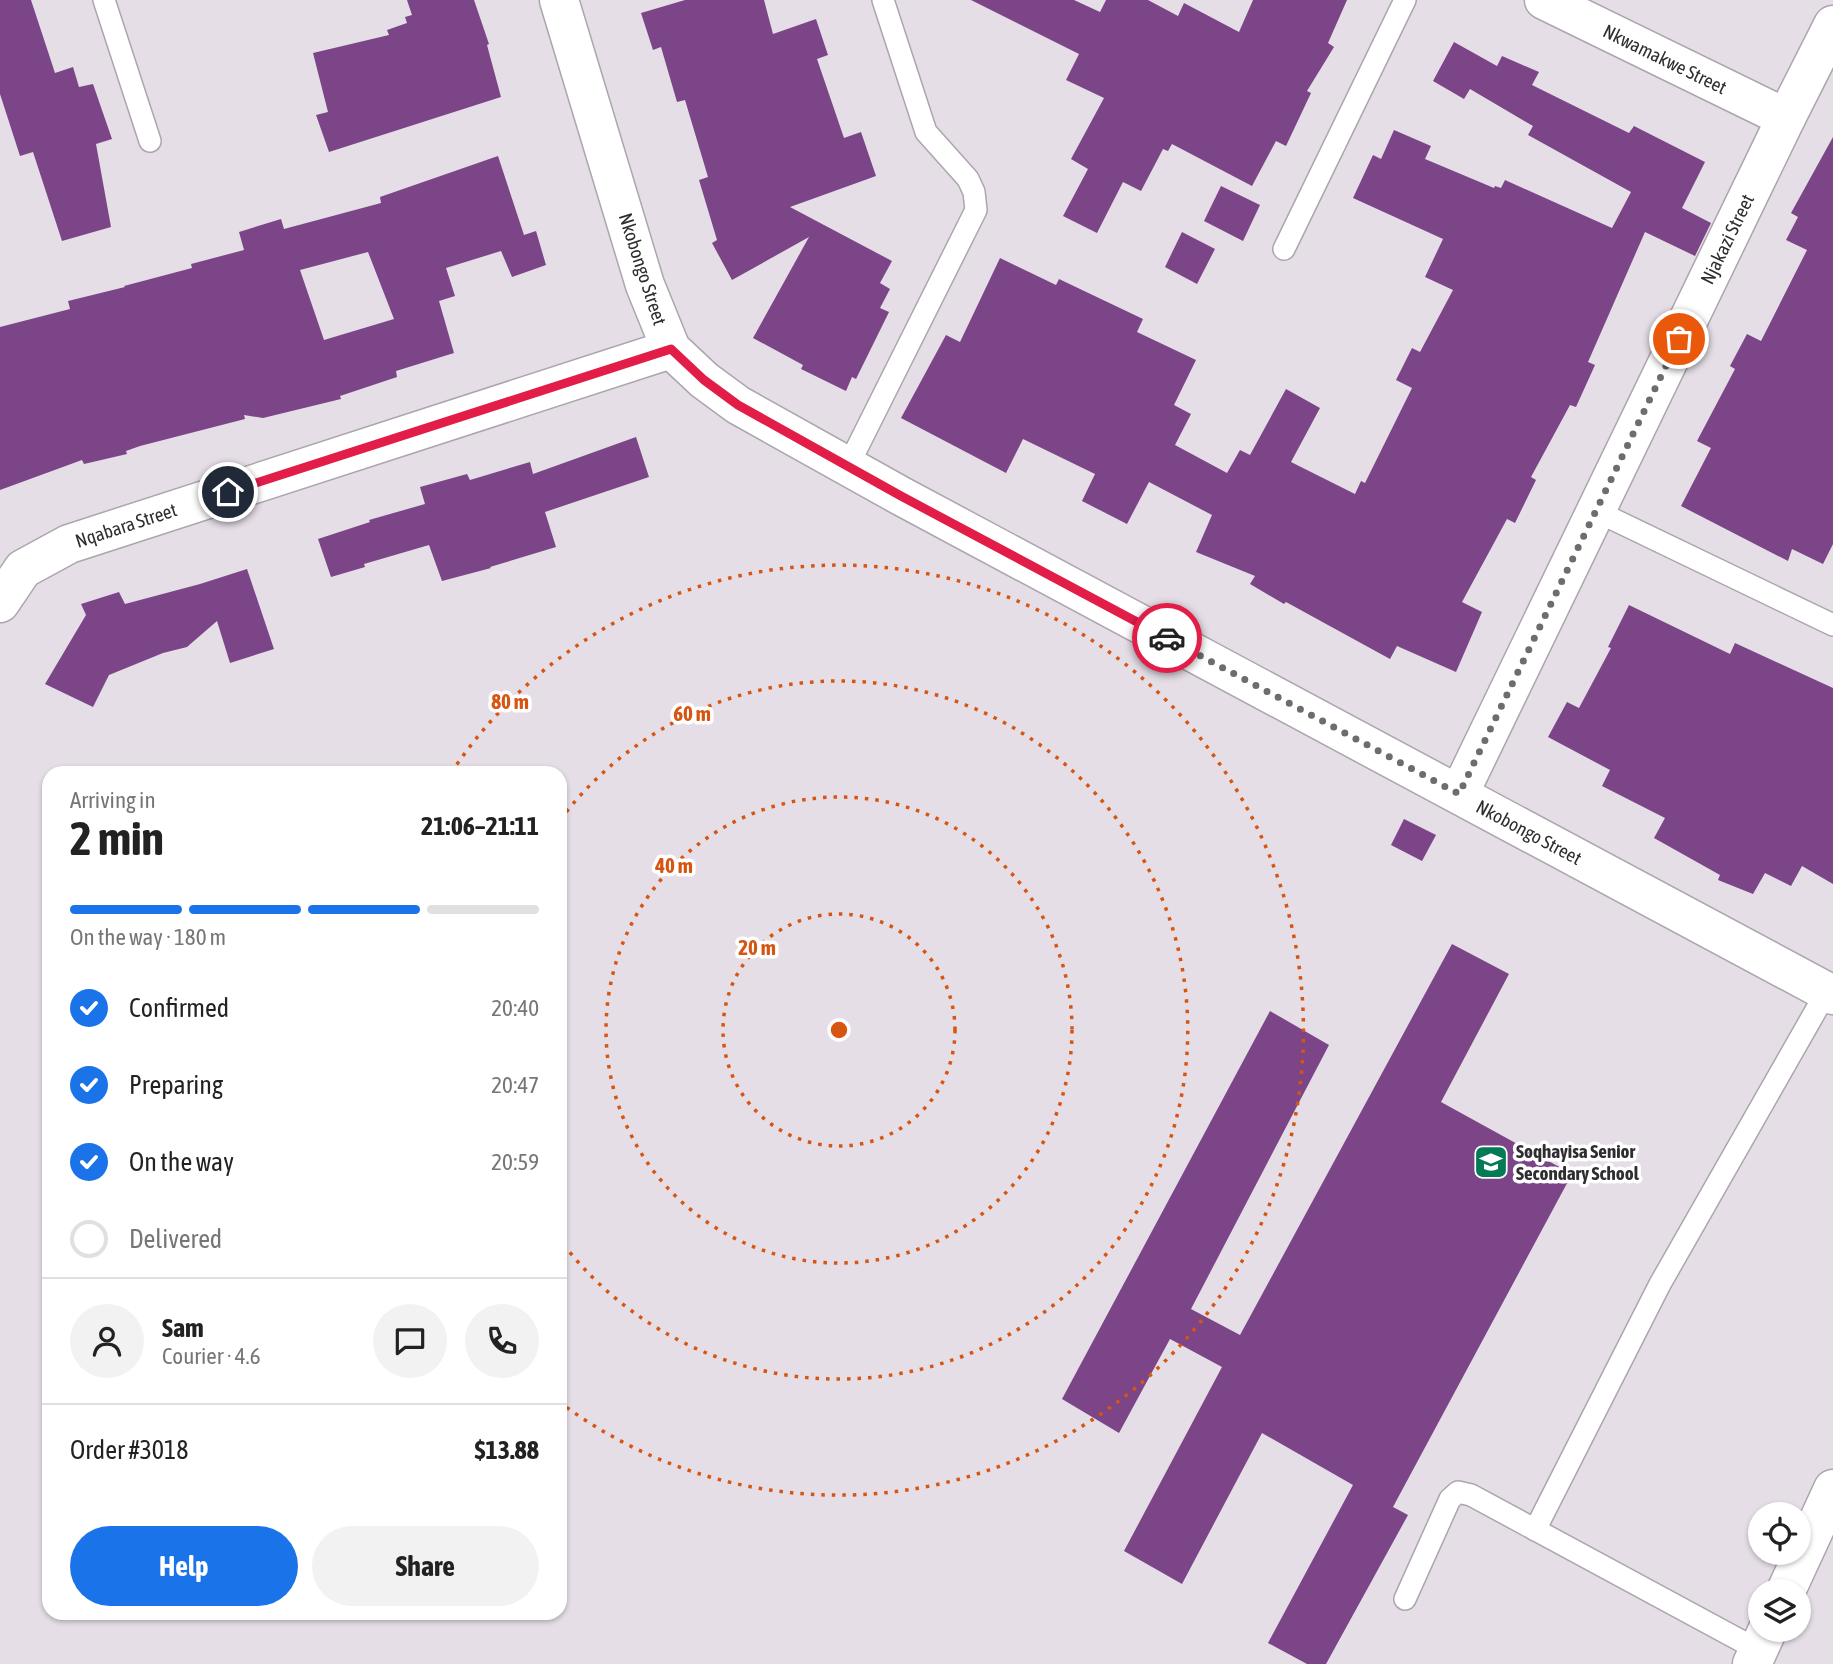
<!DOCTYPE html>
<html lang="en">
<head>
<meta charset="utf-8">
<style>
	body { margin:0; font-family:"Asap Condensed",sans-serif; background:#f2f2f2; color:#222; height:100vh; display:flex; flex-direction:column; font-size:26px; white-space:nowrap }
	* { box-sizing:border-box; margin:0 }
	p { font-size:23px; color:#767676 }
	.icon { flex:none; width:38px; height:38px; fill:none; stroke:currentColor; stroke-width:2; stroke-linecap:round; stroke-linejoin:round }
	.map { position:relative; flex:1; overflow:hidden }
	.side { position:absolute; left:42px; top:766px; width:525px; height:854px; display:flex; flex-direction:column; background:#fff; border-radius:21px; box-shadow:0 2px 5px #0004 }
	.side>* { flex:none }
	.buttons { position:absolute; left:1748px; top:1502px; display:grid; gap:14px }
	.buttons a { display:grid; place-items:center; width:63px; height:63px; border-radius:50%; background:#fff; box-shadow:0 2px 5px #0004; font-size:35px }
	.pin { position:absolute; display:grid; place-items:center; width:60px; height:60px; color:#fff; margin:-30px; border:4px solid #fff; border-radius:50%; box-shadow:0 2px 7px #0007 }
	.courier { position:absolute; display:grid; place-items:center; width:70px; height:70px; margin:-35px; border:5px solid #e11d48; border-radius:50%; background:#fff; color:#222; box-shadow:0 2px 9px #0007 }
	.summary em { font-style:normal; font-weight:700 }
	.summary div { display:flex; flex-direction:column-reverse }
	.summary { display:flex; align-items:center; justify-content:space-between; height:119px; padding:0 28px }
	h1 { font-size:46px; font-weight:700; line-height:52px }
	.bar { display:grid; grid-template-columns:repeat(4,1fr); gap:10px 7px; align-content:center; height:84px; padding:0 28px }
	.bar i { height:9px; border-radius:5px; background:#e0e0e0 }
	.bar .selected { background:#1a73e8 }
	.bar p { grid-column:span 4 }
	.line { display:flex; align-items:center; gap:18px; padding:0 28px; border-top:2px solid #e0e0e0 }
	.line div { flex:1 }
	.round { display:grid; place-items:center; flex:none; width:74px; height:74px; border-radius:37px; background:#f2f2f2 }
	ol { padding:0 28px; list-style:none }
	li { display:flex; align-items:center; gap:21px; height:77px }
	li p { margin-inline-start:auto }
	li .icon { padding:7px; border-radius:50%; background:#1a73e8; color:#fff; stroke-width:4 }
	li:last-child { color:#767676 }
	li i { width:38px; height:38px; border:4px solid #e0e0e0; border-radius:50% }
	.primary-button { display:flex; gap:14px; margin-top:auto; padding:14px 28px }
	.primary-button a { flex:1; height:80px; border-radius:42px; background:#1a73e8; color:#fff; font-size:28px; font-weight:700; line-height:80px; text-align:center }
	.primary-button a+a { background:#f2f2f2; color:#222 }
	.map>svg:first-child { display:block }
	.building { fill:#7b4588; fill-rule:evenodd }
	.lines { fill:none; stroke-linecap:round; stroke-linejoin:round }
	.service-casing { stroke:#aca5ad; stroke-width:24 }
	.minor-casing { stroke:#aca5ad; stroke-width:41 }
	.tertiary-casing { stroke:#aca5ad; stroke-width:41 }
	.service { stroke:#fff; stroke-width:21 }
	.minor { stroke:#fff; stroke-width:38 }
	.tertiary { stroke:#fff; stroke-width:38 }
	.done { stroke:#6f6b70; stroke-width:7; stroke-dasharray:0 12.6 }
	.route { stroke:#e11d48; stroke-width:9 }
	.ring { fill:none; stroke:#d65510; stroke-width:3.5; stroke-dasharray:3.5 7 }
	.labels { text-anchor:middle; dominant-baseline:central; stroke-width:7; stroke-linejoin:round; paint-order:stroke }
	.street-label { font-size:19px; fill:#2f2d30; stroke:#fff }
	.poi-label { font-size:19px; font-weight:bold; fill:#2f2d30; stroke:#fff; text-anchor:start }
	.centre { fill:#d65510; stroke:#fff; stroke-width:3.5 }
	.ring-label { font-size:21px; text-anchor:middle; font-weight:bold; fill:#d65510; stroke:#fff; stroke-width:7; stroke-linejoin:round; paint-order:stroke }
</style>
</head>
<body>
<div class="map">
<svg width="1833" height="1664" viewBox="0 0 1833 1664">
	<rect width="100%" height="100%" fill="#e5dee7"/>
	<g class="building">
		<polygon points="0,0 31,0 55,73 73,67 79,87 93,84 112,139 96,144 111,227 62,241 33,152 20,156 0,94"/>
		<polygon points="407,0 474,0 489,44 487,45 501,97 329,152 316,115 328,112 313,53 389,35 387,30 407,23 405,17 412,15"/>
		<polygon points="685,0 764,0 773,34 816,19 828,55 817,59 844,138 861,132 876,176 790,207 892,261 880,283 890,289 880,308 889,312 856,379 852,377 846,391 801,369 803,365 753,338 809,237 732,280 712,243 717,240 699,180 708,177 685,100 677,102 661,47 653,50 641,13"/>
		<polygon points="971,0 1074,0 1100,12 1106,0 1148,0 1178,16 1184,3 1239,32 1253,0 1347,0 1328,43 1334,47 1307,91 1311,93 1286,146 1276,141 1252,186 1172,144 1168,151 1163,149 1141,191 1123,182 1097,233 1063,216 1088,169 1071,159 1104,98 1066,80 1079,54"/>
		<polygon points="1454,42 1497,66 1502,56 1539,72 1532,85 1629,133 1634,126 1705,162 1682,208 1711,223 1695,256 1645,232 1588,362 1595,365 1576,407 1570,405 1531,477 1536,480 1515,523 1507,519 1462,602 1482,612 1456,672 1397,646 1390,659 1286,602 1284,604 1250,584 1255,576 1196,552 1212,515 1149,482 1127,524 1082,501 1095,474 1023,439 1006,473 901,418 946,335 960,342 1000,258 1056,285 1059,279 1143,319 1137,332 1196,360 1174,405 1191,414 1175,445 1227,473 1240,450 1250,455 1286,389 1320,408 1291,462 1355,494 1361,481 1365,483 1412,388 1396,380 1412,348 1420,352 1453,290 1425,277 1443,239 1353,198 1373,155 1381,159 1394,130 1431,146 1425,159 1494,188 1495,186 1501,188 1505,180 1612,228 1631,192 1528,135 1533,126 1470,89 1464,99 1433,81"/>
		<polygon points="1833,137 1833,544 1823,564 1792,549 1788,561 1681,506 1711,448 1697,441 1735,369 1730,366 1747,334 1761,341 1807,250 1786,240 1798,217 1791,213"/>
		<path d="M 498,156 L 524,235 L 536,231 L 546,265 L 512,277 L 501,251 L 446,268 L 455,296 L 439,301 L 454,353 L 396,371 L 397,377 L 340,396 L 341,399 L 263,418 L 244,415 L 245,419 L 140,446 L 126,451 L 127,454 L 84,464 L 82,460 L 0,490 L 0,327 L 70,309 L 68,301 L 125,287 L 124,286 L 192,268 L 191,264 L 244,250 L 239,232 L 281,219 L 284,229 L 381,203 L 380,197 ZM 368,252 L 394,319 L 324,340 L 300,270 Z"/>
		<polygon points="1221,186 1260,205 1243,241 1204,221"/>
		<polygon points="1182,232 1215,249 1197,284 1165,267"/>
		<polygon points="636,437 649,477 545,512 556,547 490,567 491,568 442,581 429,545 364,564 365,567 331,577 318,539 370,522 369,520 425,504 420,487 467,474 470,480 530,462 533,474"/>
		<polygon points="247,569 274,649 230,663 217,621 187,647 163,653 109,675 93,707 45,684 86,615 81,604 119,592 125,604 200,584"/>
		<polygon points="1629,605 1730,654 1735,643 1833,688 1833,884 1802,866 1791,886 1765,873 1753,894 1718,880 1720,875 1654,838 1665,818 1602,786 1610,770 1548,737 1567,702 1579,708 1611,648 1608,647"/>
		<polygon points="1404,819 1436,835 1422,861 1391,845"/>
		<polygon points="1452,944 1509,974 1441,1102 1572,1174 1393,1507 1408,1515 1326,1664 1307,1664 1268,1643 1353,1485 1262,1433 1182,1584 1124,1551 1222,1367 1170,1339 1119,1433 1062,1399 1270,1011 1329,1045 1191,1309 1240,1335"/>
	</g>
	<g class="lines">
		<g class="service-casing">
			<g id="service">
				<polyline points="104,0 150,141"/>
				<polyline points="1284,249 1405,0"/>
				<polyline points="848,466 976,210 974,192 968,179 926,132 883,0"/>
				<polyline points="1596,511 1833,625"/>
				<polyline points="1535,1530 1660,1284 1827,991"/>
				<polyline points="1405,1599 1450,1499 1458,1492 1471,1495 1758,1650"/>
			</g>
		</g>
		<g class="minor-casing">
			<g id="minor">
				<polyline points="559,0 645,285 671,349 704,380 738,405 901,496 1833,995"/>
				<polyline points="1544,0 1786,118"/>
				<polyline points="0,603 23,569 69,544 671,349"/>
				<polyline points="1459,794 1786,118 1833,25"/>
			</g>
		</g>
		<g class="tertiary-casing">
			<g id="tertiary">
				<polyline points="1786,1591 1833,1489"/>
				<polyline points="1752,1664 1768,1629"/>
			</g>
		</g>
		<use href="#service" class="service"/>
		<use href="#minor" class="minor"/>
		<use href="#tertiary" class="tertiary"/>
	</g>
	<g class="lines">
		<polyline class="done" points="1167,638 1459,794 1679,339"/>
		<polyline class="route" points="228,492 671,349 704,380 738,405 901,496 1167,638"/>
	</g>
	<g class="ring">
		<circle cx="839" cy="1030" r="116"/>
		<circle cx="839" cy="1030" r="233"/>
		<path d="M560 820A349 349 0 1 1 560 1240"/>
		<path d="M451 773A465 465 0 1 1 562 1404"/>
	</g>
	<defs>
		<g id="school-square" transform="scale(1.75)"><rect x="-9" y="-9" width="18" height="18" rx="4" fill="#057a56" stroke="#fff"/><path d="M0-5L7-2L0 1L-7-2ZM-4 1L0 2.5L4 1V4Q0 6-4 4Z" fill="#fff"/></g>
	</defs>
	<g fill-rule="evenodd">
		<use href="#school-square" x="1491" y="1162"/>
	</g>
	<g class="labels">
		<g class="street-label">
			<text transform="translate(1665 59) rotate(26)">Nkwamakwe Street</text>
			<text transform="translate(1727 239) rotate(-64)">Njakazi Street</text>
			<text transform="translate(643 269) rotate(72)">Nkobongo Street</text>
			<text transform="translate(126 525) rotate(-18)">Nqabara Street</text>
			<text transform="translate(1529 832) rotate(28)">Nkobongo Street</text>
		</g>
		<g class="poi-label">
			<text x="1516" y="1151">Soqhayisa Senior<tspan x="1516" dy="22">Secondary School</tspan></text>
		</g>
	</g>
	<circle cx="839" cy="1030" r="10" class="centre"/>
	<g class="ring-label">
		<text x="510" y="709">80 m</text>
		<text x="692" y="721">60 m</text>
		<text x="674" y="873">40 m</text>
		<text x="757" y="955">20 m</text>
	</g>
</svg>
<div class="buttons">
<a><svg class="icon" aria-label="locate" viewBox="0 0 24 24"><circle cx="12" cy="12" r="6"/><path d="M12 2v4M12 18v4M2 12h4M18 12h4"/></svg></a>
<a><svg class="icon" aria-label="layers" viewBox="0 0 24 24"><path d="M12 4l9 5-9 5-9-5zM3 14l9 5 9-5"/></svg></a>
</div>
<div class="pin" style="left:1679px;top:339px;background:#ea580c"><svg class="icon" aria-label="bag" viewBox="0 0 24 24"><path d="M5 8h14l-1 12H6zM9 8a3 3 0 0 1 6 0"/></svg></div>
<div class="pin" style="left:228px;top:492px;background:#1f2937"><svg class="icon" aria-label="home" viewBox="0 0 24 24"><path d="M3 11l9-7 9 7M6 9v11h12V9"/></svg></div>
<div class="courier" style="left:1167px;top:638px"><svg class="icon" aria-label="car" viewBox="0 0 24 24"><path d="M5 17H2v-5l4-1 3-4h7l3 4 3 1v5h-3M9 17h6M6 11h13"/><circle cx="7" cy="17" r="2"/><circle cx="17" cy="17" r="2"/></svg></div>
<section class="side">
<div class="summary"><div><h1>2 min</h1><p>Arriving in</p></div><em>21:06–21:11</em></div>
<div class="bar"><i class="selected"></i><i class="selected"></i><i class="selected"></i><i></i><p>On the way · 180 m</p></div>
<ol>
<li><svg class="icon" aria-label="check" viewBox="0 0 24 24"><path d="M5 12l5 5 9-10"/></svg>Confirmed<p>20:40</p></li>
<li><svg class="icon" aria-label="check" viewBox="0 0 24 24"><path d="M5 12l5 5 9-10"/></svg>Preparing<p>20:47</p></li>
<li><svg class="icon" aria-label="check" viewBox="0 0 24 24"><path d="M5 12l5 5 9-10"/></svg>On the way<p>20:59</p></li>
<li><i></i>Delivered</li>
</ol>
<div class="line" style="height:126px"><a class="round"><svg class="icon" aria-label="person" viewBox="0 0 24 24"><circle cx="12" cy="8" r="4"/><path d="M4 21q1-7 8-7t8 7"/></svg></a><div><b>Sam</b><p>Courier · 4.6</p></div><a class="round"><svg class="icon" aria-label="chat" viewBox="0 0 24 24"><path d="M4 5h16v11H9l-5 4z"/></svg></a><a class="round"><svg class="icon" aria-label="phone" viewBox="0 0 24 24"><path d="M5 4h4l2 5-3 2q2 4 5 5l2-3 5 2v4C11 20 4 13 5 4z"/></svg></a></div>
<div class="line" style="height:91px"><div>Order #3018</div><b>$13.88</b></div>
<div class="primary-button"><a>Help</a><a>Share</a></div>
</section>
</div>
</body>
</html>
